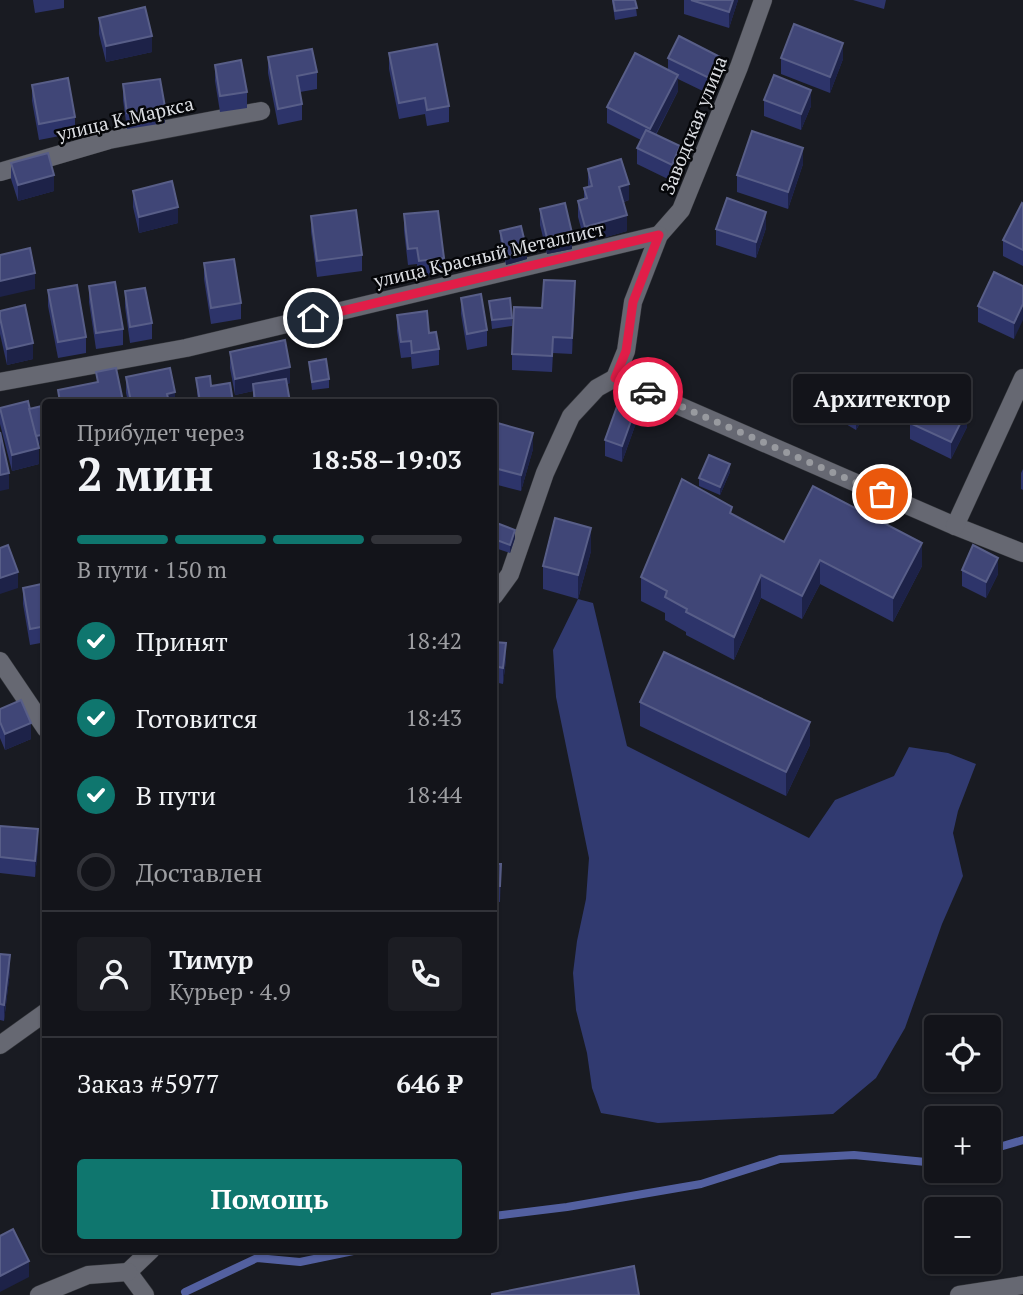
<!DOCTYPE html>
<html lang="ru">
<head>
<meta charset="utf-8">
<style>
	body { margin:0; font-family:"PT Serif",serif; background:#1c1d23; color:#f1f3f6; height:100vh; display:flex; flex-direction:column; font-size:26px; white-space:nowrap }
	* { box-sizing:border-box; margin:0 }
	p { font-size:23px; color:#9d9ea2 }
	.icon { flex:none; width:38px; height:38px; fill:none; stroke:currentColor; stroke-width:2; stroke-linecap:round; stroke-linejoin:round }
	.map { position:relative; flex:1; overflow:hidden }
	.details { position:absolute; left:42px; top:399px; width:455px; height:854px; display:flex; flex-direction:column; background:#13141a; border-radius:7px; box-shadow:0 2px 5px #0004,0 0 0 2px #323339 }
	.details>* { flex:none }
	.controls { position:absolute; left:924px; top:1015px; display:grid; gap:14px }
	.controls a { display:grid; place-items:center; width:77px; height:77px; border-radius:7px; background:#13141a; box-shadow:0 2px 5px #0004,0 0 0 2px #323339; font-size:35px }
	.pin { position:absolute; display:grid; place-items:center; width:60px; height:60px; color:#fff; margin:-30px; border:4px solid #fff; border-radius:50%; box-shadow:0 2px 7px #0007 }
	.courier { position:absolute; display:grid; place-items:center; width:70px; height:70px; margin:-35px; border:5px solid #e11d48; border-radius:50%; background:#fff; color:#222; box-shadow:0 2px 9px #0007 }
	.bubble { position:absolute; height:49px; border-radius:7px; background:#13141a; box-shadow:0 2px 5px #0004,0 0 0 2px #323339; font-size:23px; font-weight:700; line-height:49px; text-align:center }
	.head em { font-style:normal; font-weight:700 }
	.head div { display:flex; flex-direction:column-reverse }
	.head { display:flex; align-items:center; justify-content:space-between; height:119px; padding:0 35px }
	h1 { font-size:46px; font-weight:700; line-height:52px }
	.bar { display:grid; grid-template-columns:repeat(4,1fr); gap:10px 7px; align-content:center; height:84px; padding:0 35px }
	.bar i { height:9px; border-radius:5px; background:#323339 }
	.bar .on { background:#0f766e }
	.bar p { grid-column:span 4 }
	.line { display:flex; align-items:center; gap:18px; padding:0 35px; border-top:2px solid #323339 }
	.line div { flex:1 }
	.round { display:grid; place-items:center; flex:none; width:74px; height:74px; border-radius:7px; background:#1c1d23 }
	ol { padding:0 35px; list-style:none }
	li { display:flex; align-items:center; gap:21px; height:77px }
	li p { margin-inline-start:auto }
	li .icon { padding:7px; border-radius:50%; background:#0f766e; color:#fff; stroke-width:4 }
	li:last-child { color:#9d9ea2 }
	li i { width:38px; height:38px; border:4px solid #323339; border-radius:50% }
	.primary-button { display:flex; gap:14px; margin-top:auto; padding:14px 35px }
	.primary-button a { flex:1; height:80px; border-radius:7px; background:#0f766e; color:#fff; font-size:28px; font-weight:700; line-height:80px; text-align:center }
	.map>svg:first-child { display:block }
	.green { fill:#313a70 }
	.lines { fill:none; stroke-linecap:round; stroke-linejoin:round }
	.stream { stroke:#5360a0; stroke-width:8 }
	.minor-casing { stroke:#34363b; stroke-width:19 }
	.minor { stroke:#666872; stroke-width:18 }
	.wall { fill:#2d346a }
	.shaded-wall { fill:#1d2248 }
	.building { fill:#404677; stroke:#585e88; stroke-width:2 }
	.done { stroke:#989a9f; stroke-width:7; stroke-dasharray:0 12.6 }
	.route { stroke:#e11d48; stroke-width:9 }
	.labels { text-anchor:middle; dominant-baseline:central; stroke-width:5; stroke-linejoin:round; paint-order:stroke }
	.street-label { font-size:19px; fill:#dcdee3; stroke:#050609 }
</style>
</head>
<body>
<div class="map">
<svg width="1023" height="1295" viewBox="0 0 1023 1295">
	<rect width="100%" height="100%" fill="#191b22"/>
	<polygon class="green" points="578,599 593,603 627,746 809,838 835,800 894,776 909,747 948,753 976,764 958,811 953,833 963,876 942,924 905,1028 876,1078 833,1114 658,1123 601,1113 592,1088 587,1053 576,1010 573,973 577,941 586,899 589,858 556,697 553,650"/>
	<g class="lines">
		<g class="stream">
			<polyline points="989,1150 1023,1140"/>
			<polyline points="494,1216 567,1207 701,1184 780,1159 854,1155 936,1163"/>
			<polyline points="185,1292 257,1258 300,1262 358,1250"/>
		</g>
		<g class="minor-casing">
			<g id="minor">
				<polyline points="0,172 109,140 261,111"/>
				<polyline points="615,378 955,526 1023,553"/>
				<polyline points="615,378 626,351 633,302 659,235 681,210 739,67 763,0"/>
				<polyline points="0,382 186,348 659,235"/>
				<polyline points="955,526 1023,378"/>
				<polyline points="494,596 510,574 545,473 571,416 597,388 615,378"/>
				<polyline points="0,661 46,729"/>
				<polyline points="0,1045 46,1012"/>
				<polyline points="128,1272 151,1250"/>
				<polyline points="128,1272 145,1295"/>
				<polyline points="39,1295 88,1275 128,1272"/>
				<polyline points="959,1295 1023,1285"/>
			</g>
		</g>
		<use href="#minor" class="minor"/>
	</g>
	<g class="wall">
		<polygon points="33,0 64,0 64,8 35,13"/>
		<polygon points="612,0 635,0 637,16 615,20"/>
		<polygon points="684,0 738,0 729,28 684,14"/>
		<polygon points="853,0 886,0 884,9"/>
		<polygon points="99,18 152,52 106,62 99,34"/>
		<polygon points="389,53 449,106 449,122 427,126 425,114 399,119 389,69"/>
		<polygon points="268,57 317,72 317,89 300,92 302,104 302,120 278,125 268,73"/>
		<polygon points="668,58 720,73 709,94 678,79 678,91 656,135 680,162 672,181 637,164 637,148 641,140 607,123 607,107 668,70"/>
		<polygon points="781,58 843,59 830,93 781,74"/>
		<polygon points="215,65 247,92 247,108 220,112 215,81"/>
		<polygon points="123,84 165,107 165,123 127,129 123,100"/>
		<polygon points="32,85 75,117 75,133 39,140 32,101"/>
		<polygon points="764,100 811,106 801,130 764,116"/>
		<polygon points="11,163 54,191 18,201 11,179"/>
		<polygon points="803,164 788,209 737,192 737,175"/>
		<polygon points="588,169 629,200 624,202 627,231 585,243 578,217 578,201 584,199 584,188 588,187"/>
		<polygon points="133,191 178,223 139,233 133,207"/>
		<polygon points="1023,204 1023,266 1003,256 1003,240"/>
		<polygon points="540,209 572,249 547,254 540,225"/>
		<polygon points="404,214 444,258 444,274 419,277 417,264 408,265 404,231"/>
		<polygon points="311,216 362,255 362,271 317,277 311,232"/>
		<polygon points="766,228 756,258 716,245 716,229"/>
		<polygon points="500,231 527,259 506,265 500,239"/>
		<polygon points="204,263 241,303 241,319 211,324 204,279"/>
		<polygon points="89,286 123,329 123,345 96,349 89,302"/>
		<polygon points="1023,286 1014,339 978,322 978,306"/>
		<polygon points="48,290 86,337 86,353 58,358 48,306"/>
		<polygon points="125,291 152,323 152,339 130,343 125,307"/>
		<polygon points="575,297 572,354 553,353 552,372 512,370 512,354 542,308"/>
		<polygon points="461,298 487,330 487,346 467,350 461,314"/>
		<polygon points="489,301 512,318 512,326 492,329"/>
		<polygon points="0,311 33,359 7,365 0,334"/>
		<polygon points="397,315 429,333 439,349 439,365 412,369 411,357 401,358 397,331"/>
		<polygon points="230,352 290,383 287,384 290,402 253,402 253,391 235,395 230,368"/>
		<polygon points="309,362 329,379 329,388 312,390"/>
		<polygon points="126,377 175,402 128,402 126,393"/>
		<polygon points="196,378 211,386 233,402 198,402"/>
		<polygon points="829,398 869,408 856,430 829,414"/>
		<polygon points="0,408 38,444 39,464 12,471 0,424"/>
		<polygon points="494,422 533,449 521,491 494,484"/>
		<polygon points="636,423 622,462 605,456 605,440"/>
		<polygon points="910,423 967,427 951,459 910,439"/>
		<polygon points="1023,469 1023,490 1021,489 1021,473"/>
		<polygon points="730,472 720,495 699,486 699,478"/>
		<polygon points="732,514 784,542 922,566 893,622 820,584 802,619 761,598 734,660 686,635 686,632 665,620 665,613 641,601 641,577"/>
		<polygon points="494,522 515,538 510,553 498,549 498,559 494,575"/>
		<polygon points="591,551 578,599 543,589 543,566"/>
		<polygon points="962,570 998,574 986,598 962,586"/>
		<polygon points="46,583 46,642 30,645 23,604 23,588"/>
		<polygon points="494,642 506,659 503,684 494,682"/>
		<polygon points="640,702 810,745 786,796 640,726"/>
		<polygon points="0,709 31,739 5,750 0,738"/>
		<polygon points="0,826 38,846 35,877 0,873"/>
		<polygon points="494,864 501,864 500,902 494,902"/>
		<polygon points="0,954 10,971 4,1021 0,1020"/>
	</g>
	<g class="shaded-wall">
		<polygon points="733,0 738,0 729,28 729,12"/>
		<polygon points="152,36 152,52 106,62 106,46"/>
		<polygon points="843,43 843,59 830,93 830,77"/>
		<polygon points="720,57 720,73 709,94 709,78"/>
		<polygon points="678,75 678,91 650,145 650,129"/>
		<polygon points="811,90 811,106 801,130 801,114"/>
		<polygon points="680,146 680,162 672,181 672,165"/>
		<polygon points="803,148 803,164 788,209 788,192"/>
		<polygon points="54,175 54,191 18,201 18,185"/>
		<polygon points="629,184 629,200 619,203 619,187"/>
		<polygon points="178,207 178,223 139,233 139,217"/>
		<polygon points="766,212 766,228 756,258 756,242"/>
		<polygon points="627,215 627,231 585,243 585,227"/>
		<polygon points="572,233 572,249 547,254 547,238"/>
		<polygon points="527,251 527,259 506,265 506,256"/>
		<polygon points="35,273 35,289 0,297 0,281"/>
		<polygon points="575,281 575,297 572,354 572,338"/>
		<polygon points="1023,304 1023,320 1014,339 1014,323"/>
		<polygon points="33,343 33,359 7,365 7,349"/>
		<polygon points="290,367 290,383 254,391 253,384 253,391 235,395 235,379"/>
		<polygon points="175,392 175,402 167,402 167,394"/>
		<polygon points="869,392 869,408 856,430 856,414"/>
		<polygon points="636,407 636,423 622,462 622,446"/>
		<polygon points="967,410 967,427 951,459 951,442"/>
		<polygon points="533,433 533,449 521,491 521,475"/>
		<polygon points="46,434 46,442 34,445 34,437"/>
		<polygon points="39,448 39,464 12,471 12,455"/>
		<polygon points="730,464 730,472 720,495 720,487"/>
		<polygon points="9,473 9,489 0,491 0,475"/>
		<polygon points="591,528 591,551 578,599 578,575"/>
		<polygon points="515,530 515,538 510,553 510,545"/>
		<polygon points="498,543 498,559 494,575 494,559"/>
		<polygon points="922,543 922,566 893,622 893,598"/>
		<polygon points="998,558 998,574 986,598 986,582"/>
		<polygon points="820,560 820,584 802,619 802,596"/>
		<polygon points="18,572 18,588 0,594 0,578"/>
		<polygon points="761,575 761,598 734,660 734,637"/>
		<polygon points="506,643 506,659 503,684 503,668"/>
		<polygon points="810,722 810,745 786,796 786,772"/>
		<polygon points="31,723 31,739 5,750 5,734"/>
		<polygon points="38,829 38,846 35,877 35,861"/>
		<polygon points="10,955 10,971 4,1021 4,1005"/>
		<polygon points="29,1261 29,1277 0,1292 0,1276"/>
	</g>
	<g class="building">
		<polygon points="613,0 635,0 637,8 615,11"/>
		<polygon points="691,0 733,0 729,12"/>
		<polygon points="145,7 152,36 106,46 99,18"/>
		<polygon points="794,24 843,43 830,77 781,58"/>
		<polygon points="679,36 720,57 709,78 668,58"/>
		<polygon points="437,44 449,106 427,110 425,98 399,103 389,53"/>
		<polygon points="312,49 317,72 297,76 302,104 278,109 268,57"/>
		<polygon points="635,53 678,75 650,129 607,107"/>
		<polygon points="241,60 247,92 220,96 215,65"/>
		<polygon points="774,75 811,90 801,114 764,100"/>
		<polygon points="68,78 75,117 39,124 32,85"/>
		<polygon points="160,79 165,107 127,113 123,84"/>
		<polygon points="646,130 680,146 672,165 637,148"/>
		<polygon points="752,131 803,148 788,192 737,175"/>
		<polygon points="48,153 54,175 18,185 11,163"/>
		<polygon points="621,159 629,184 619,187 627,215 585,227 578,201 587,198 584,188 592,186 588,169"/>
		<polygon points="172,181 178,207 139,217 133,191"/>
		<polygon points="727,198 766,212 756,242 716,229"/>
		<polygon points="565,203 572,233 547,238 540,209"/>
		<polygon points="1022,203 1023,204 1023,250 1003,240"/>
		<polygon points="356,210 362,255 317,261 311,216"/>
		<polygon points="438,211 444,258 419,261 417,248 408,249 404,214"/>
		<polygon points="521,226 527,251 506,256 500,231"/>
		<polygon points="30,248 35,273 0,281 0,255"/>
		<polygon points="234,259 241,303 211,308 204,263"/>
		<polygon points="994,272 1023,286 1023,304 1014,323 978,306"/>
		<polygon points="544,280 575,281 572,338 553,337 552,356 512,354 514,307 542,308"/>
		<polygon points="115,282 123,329 96,333 89,286"/>
		<polygon points="77,285 86,337 58,342 48,290"/>
		<polygon points="145,288 152,323 130,327 125,291"/>
		<polygon points="481,294 487,330 467,334 461,298"/>
		<polygon points="510,298 512,318 492,320 489,301"/>
		<polygon points="25,305 33,343 7,349 0,318 0,311"/>
		<polygon points="427,311 429,333 436,332 439,349 412,353 411,341 401,342 397,315"/>
		<polygon points="285,340 290,367 235,379 230,352"/>
		<polygon points="326,359 329,379 312,382 309,362"/>
		<polygon points="116,368 123,401 118,402 60,402 58,390 98,382 96,372"/>
		<polygon points="170,368 175,392 167,394 169,402 131,402 126,377"/>
		<polygon points="210,376 211,386 230,383 233,402 200,402 196,378"/>
		<polygon points="842,376 869,392 856,414 829,398"/>
		<polygon points="286,379 290,402 255,402 253,384"/>
		<polygon points="925,390 967,410 951,442 910,423"/>
		<polygon points="28,401 39,448 12,455 0,408"/>
		<polygon points="619,401 636,407 622,446 605,440"/>
		<polygon points="46,405 46,434 36,436 29,409"/>
		<polygon points="494,422 533,433 521,475 494,468"/>
		<polygon points="0,432 9,473 0,475"/>
		<polygon points="709,455 730,464 720,487 699,478"/>
		<polygon points="682,479 732,507 730,513 784,542 813,486 922,543 893,598 820,560 802,596 761,575 734,637 686,612 687,609 665,597 667,591 641,577"/>
		<polygon points="555,518 591,528 578,575 543,566"/>
		<polygon points="494,522 515,530 510,545 494,539"/>
		<polygon points="494,542 498,543 494,559"/>
		<polygon points="8,545 18,572 0,578 0,548"/>
		<polygon points="973,545 998,558 986,582 962,570"/>
		<polygon points="46,583 46,626 30,629 23,588"/>
		<polygon points="494,642 506,643 503,668 494,666"/>
		<polygon points="664,652 810,722 786,772 640,702"/>
		<polygon points="21,700 31,723 5,734 0,722 0,709"/>
		<polygon points="494,789 495,789 494,824"/>
		<polygon points="0,826 38,829 35,861 0,857"/>
		<polygon points="494,864 501,864 500,886 494,886"/>
		<polygon points="0,954 10,955 4,1005 0,1004"/>
		<polygon points="13,1229 29,1261 0,1276 0,1236"/>
		<polygon points="634,1266 639,1295 492,1295 492,1294"/>
	</g>
	<g class="lines">
		<polyline class="done" points="648,392 882,494"/>
		<polyline class="route" points="313,318 659,235 633,302 626,351 615,378 648,392"/>
	</g>
	<g class="labels">
		<g class="street-label">
			<text transform="translate(125 118) rotate(-13)">улица К.Маркса</text>
			<text transform="translate(693 125) rotate(-68)">Заводская улица</text>
			<text transform="translate(489 254) rotate(-13)">улица Красный Металлист</text>
		</g>
	</g>
</svg>
<div class="controls">
<a><svg class="icon" aria-label="locate" viewBox="0 0 24 24"><circle cx="12" cy="12" r="6"/><path d="M12 2v4M12 18v4M2 12h4M18 12h4"/></svg></a>
<a>+</a>
<a>−</a>
</div>
<div class="pin" style="left:882px;top:494px;background:#ea580c"><svg class="icon" aria-label="bag" viewBox="0 0 24 24"><path d="M5 8h14l-1 12H6zM9 8a3 3 0 0 1 6 0"/></svg></div>
<div class="pin" style="left:313px;top:318px;background:#1f2937"><svg class="icon" aria-label="home" viewBox="0 0 24 24"><path d="M3 11l9-7 9 7M6 9v11h12V9"/></svg></div>
<div class="courier" style="left:648px;top:392px"><svg class="icon" aria-label="car" viewBox="0 0 24 24"><path d="M5 17H2v-5l4-1 3-4h7l3 4 3 1v5h-3M9 17h6M6 11h13"/><circle cx="7" cy="17" r="2"/><circle cx="17" cy="17" r="2"/></svg></div>
<div class="bubble" style="left:793px;top:374px;width:178px">Архитектор</div>
<section class="details">
<div class="head"><div><h1>2 мин</h1><p>Прибудет через</p></div><em>18:58–19:03</em></div>
<div class="bar"><i class="on"></i><i class="on"></i><i class="on"></i><i></i><p>В пути · 150 m</p></div>
<ol>
<li><svg class="icon" aria-label="check" viewBox="0 0 24 24"><path d="M5 12l5 5 9-10"/></svg>Принят<p>18:42</p></li>
<li><svg class="icon" aria-label="check" viewBox="0 0 24 24"><path d="M5 12l5 5 9-10"/></svg>Готовится<p>18:43</p></li>
<li><svg class="icon" aria-label="check" viewBox="0 0 24 24"><path d="M5 12l5 5 9-10"/></svg>В пути<p>18:44</p></li>
<li><i></i>Доставлен</li>
</ol>
<div class="line" style="height:126px"><a class="round"><svg class="icon" aria-label="person" viewBox="0 0 24 24"><circle cx="12" cy="8" r="4"/><path d="M4 21q1-7 8-7t8 7"/></svg></a><div><b>Тимур</b><p>Курьер · 4.9</p></div><a class="round"><svg class="icon" aria-label="phone" viewBox="0 0 24 24"><path d="M5 4h4l2 5-3 2q2 4 5 5l2-3 5 2v4C11 20 4 13 5 4z"/></svg></a></div>
<div class="line" style="height:91px"><div>Заказ #5977</div><b>646 ₽</b></div>
<div class="primary-button"><a>Помощь</a></div>
</section>
</div>
</body>
</html>
